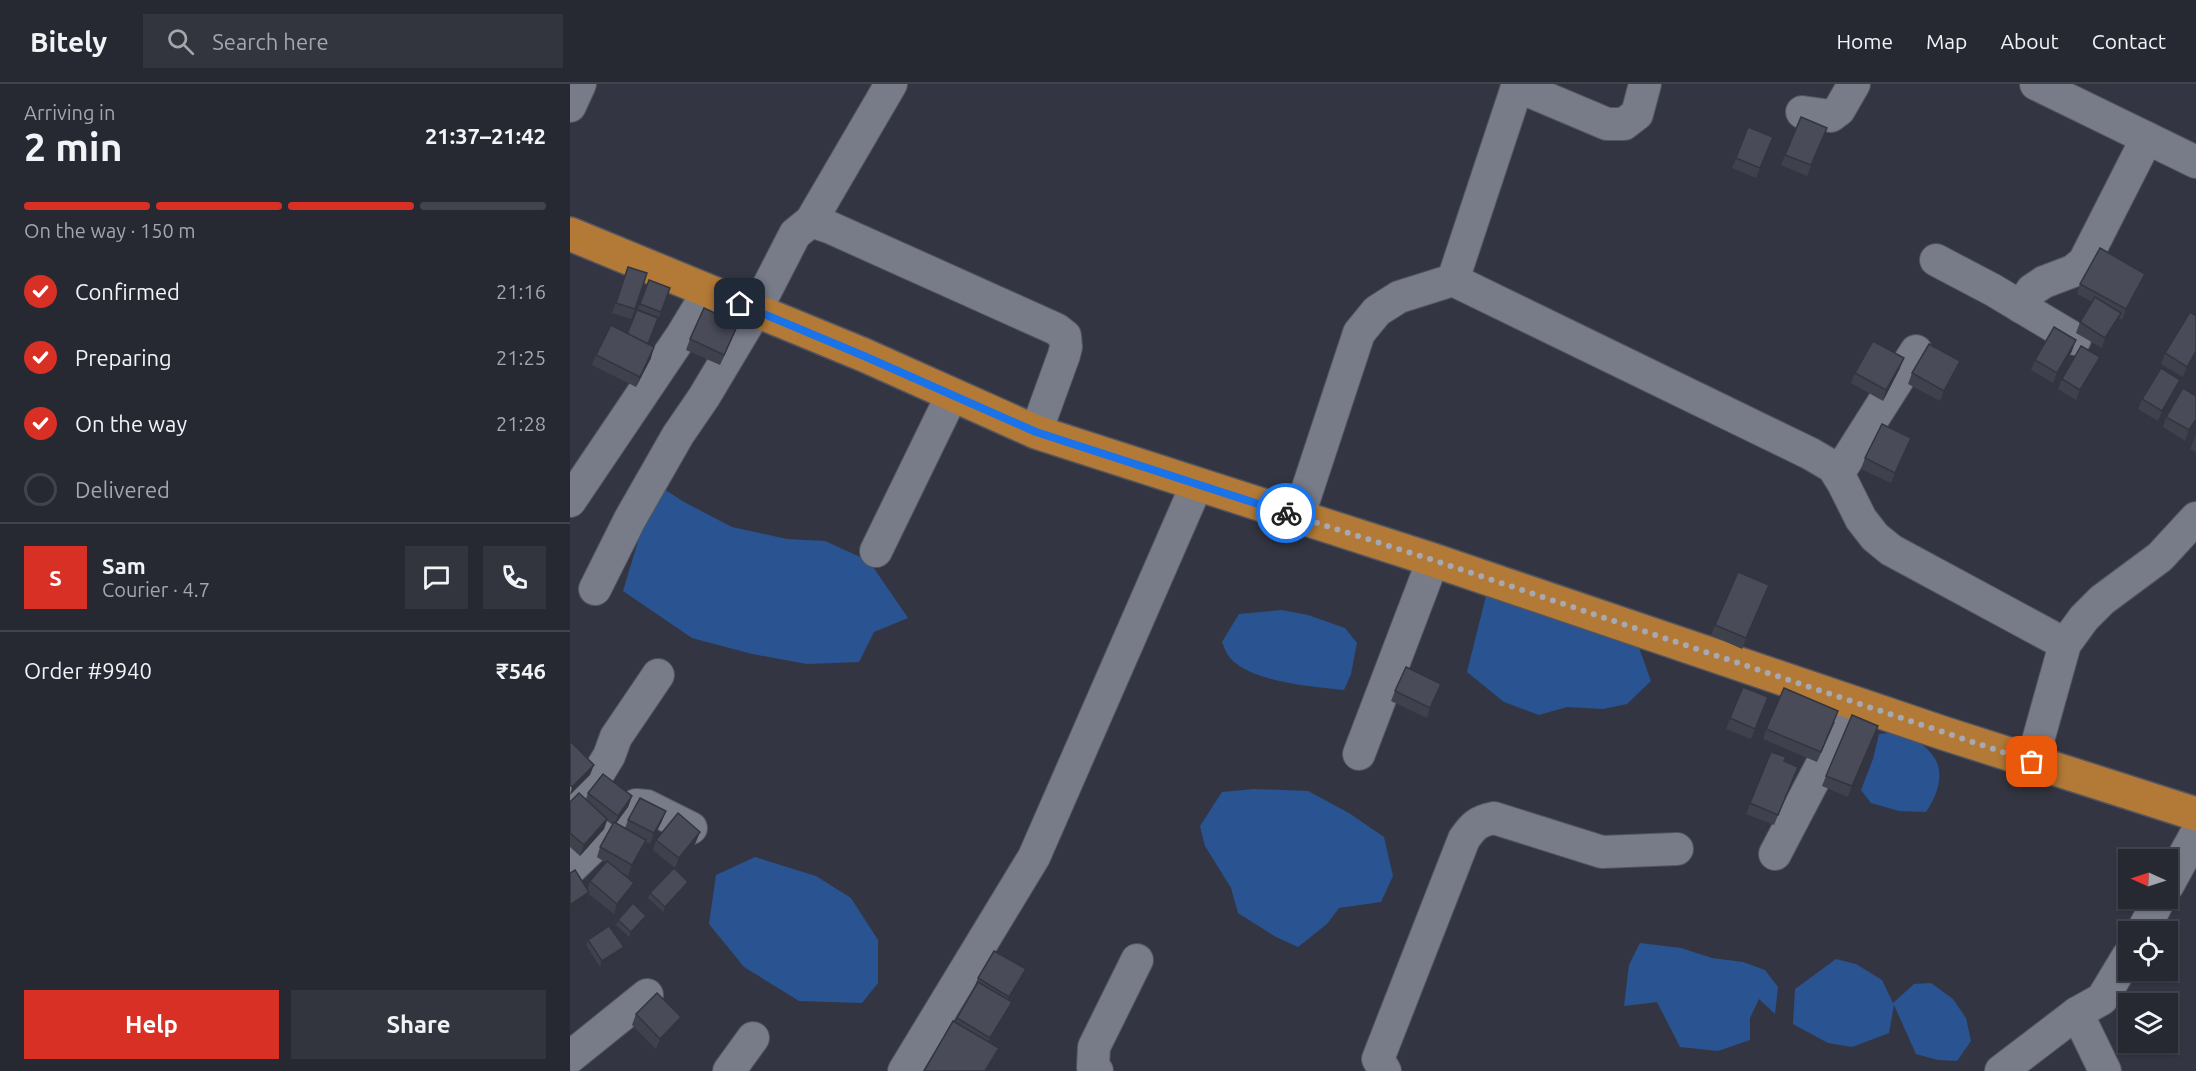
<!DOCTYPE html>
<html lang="en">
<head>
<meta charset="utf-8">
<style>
	body { margin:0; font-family:Ubuntu,sans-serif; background:#32343e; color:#f1f3f6; height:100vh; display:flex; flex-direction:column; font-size:22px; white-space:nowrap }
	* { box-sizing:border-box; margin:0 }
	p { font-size:20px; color:#a4a6ac }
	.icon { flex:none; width:33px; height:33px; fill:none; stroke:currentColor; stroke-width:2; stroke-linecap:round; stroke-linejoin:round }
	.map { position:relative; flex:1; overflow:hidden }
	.panel { display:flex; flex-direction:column; background:#262832; width:570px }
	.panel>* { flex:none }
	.needle { width:39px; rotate:273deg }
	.tools { position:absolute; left:1548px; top:765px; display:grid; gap:12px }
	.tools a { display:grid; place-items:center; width:60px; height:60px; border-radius:0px; background:#262832; box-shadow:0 2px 4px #0004,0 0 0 2px #42444d; font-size:30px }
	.pin { position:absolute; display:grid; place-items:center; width:51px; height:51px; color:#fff; margin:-26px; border-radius:12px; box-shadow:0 3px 9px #0006 }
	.courier { position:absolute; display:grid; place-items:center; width:60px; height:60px; margin:-30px; border:4px solid #1a73e8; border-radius:50%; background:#fff; color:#222; box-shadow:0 2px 8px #0007 }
	.headline em { font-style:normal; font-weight:700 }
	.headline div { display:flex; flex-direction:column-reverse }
	.headline { display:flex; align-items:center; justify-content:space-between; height:102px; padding:0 24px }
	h1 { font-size:39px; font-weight:700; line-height:45px }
	.bar { display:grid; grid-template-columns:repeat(4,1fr); gap:9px 6px; align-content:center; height:72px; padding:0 24px }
	.bar i { height:8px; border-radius:4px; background:#42444d }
	.bar .on { background:#d93025 }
	.bar p { grid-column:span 4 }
	.line { display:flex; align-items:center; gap:15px; padding:0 24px; border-top:2px solid #42444d }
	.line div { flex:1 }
	.round { display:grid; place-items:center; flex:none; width:63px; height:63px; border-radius:0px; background:#32343e }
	ol { padding:0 24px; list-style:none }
	li { display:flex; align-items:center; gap:18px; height:66px }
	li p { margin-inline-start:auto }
	li .icon { padding:6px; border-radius:50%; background:#d93025; color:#fff; stroke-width:4 }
	li:last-child { color:#a4a6ac }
	li i { width:33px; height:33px; border:3px solid #42444d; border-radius:50% }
	.button { display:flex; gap:12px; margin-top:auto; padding:12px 24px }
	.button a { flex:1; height:69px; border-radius:0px; background:#d93025; color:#fff; font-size:24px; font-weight:700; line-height:69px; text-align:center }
	.button a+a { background:#32343e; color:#f1f3f6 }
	header { display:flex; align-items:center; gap:36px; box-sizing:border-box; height:84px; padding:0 30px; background:#262832; border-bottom:2px solid #42444d }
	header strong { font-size:28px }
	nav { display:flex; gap:33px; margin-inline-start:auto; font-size:21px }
	.search { width:420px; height:54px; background:#32343e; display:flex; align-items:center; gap:15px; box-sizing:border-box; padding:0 21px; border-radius:0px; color:#a4a6ac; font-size:22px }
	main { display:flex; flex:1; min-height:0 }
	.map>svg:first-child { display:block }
	.water { fill:#295391 }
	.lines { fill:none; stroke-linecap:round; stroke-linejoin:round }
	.minor-casing { stroke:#53555f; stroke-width:34 }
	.major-casing { stroke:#53555f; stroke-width:36 }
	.minor { stroke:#787c89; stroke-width:32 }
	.major { stroke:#b37a37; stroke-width:33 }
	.wall { fill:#3f414c }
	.shaded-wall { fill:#33353e }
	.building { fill:#494c58; stroke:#33353e; stroke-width:1.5 }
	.done { stroke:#a6a8b2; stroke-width:6; stroke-dasharray:0 10.8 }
	.route { stroke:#1a73e8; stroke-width:8 }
</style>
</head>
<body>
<header>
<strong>Bitely</strong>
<div class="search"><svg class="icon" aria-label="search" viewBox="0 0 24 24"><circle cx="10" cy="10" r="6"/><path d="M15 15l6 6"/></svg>Search here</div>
<nav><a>Home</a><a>Map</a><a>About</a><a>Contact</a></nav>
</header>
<main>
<section class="panel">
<div class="headline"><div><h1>2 min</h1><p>Arriving in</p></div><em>21:37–21:42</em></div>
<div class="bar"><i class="on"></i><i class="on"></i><i class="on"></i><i></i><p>On the way · 150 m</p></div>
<ol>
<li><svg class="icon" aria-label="check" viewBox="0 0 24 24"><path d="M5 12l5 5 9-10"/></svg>Confirmed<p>21:16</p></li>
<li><svg class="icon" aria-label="check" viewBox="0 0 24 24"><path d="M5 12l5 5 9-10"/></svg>Preparing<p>21:25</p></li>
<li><svg class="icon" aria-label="check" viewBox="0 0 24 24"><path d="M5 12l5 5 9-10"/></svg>On the way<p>21:28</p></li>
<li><i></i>Delivered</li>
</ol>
<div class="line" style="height:108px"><b class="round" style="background:#d93025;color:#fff">S</b><div><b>Sam</b><p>Courier · 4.7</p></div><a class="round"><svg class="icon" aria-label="chat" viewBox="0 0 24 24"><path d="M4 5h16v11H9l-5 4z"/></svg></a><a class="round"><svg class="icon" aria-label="phone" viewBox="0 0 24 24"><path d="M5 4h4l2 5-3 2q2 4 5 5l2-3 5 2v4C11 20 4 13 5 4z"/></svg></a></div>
<div class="line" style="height:78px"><div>Order #9940</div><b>₹546</b></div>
<div class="button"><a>Help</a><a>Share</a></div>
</section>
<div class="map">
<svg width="1626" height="987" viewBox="0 0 1626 987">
	<rect width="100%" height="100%" fill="#333642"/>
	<g class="water">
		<polygon points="88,401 114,418 162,443 217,455 255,457 299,477 338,534 304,548 289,578 237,580 182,570 122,554 53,507 75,434"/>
		<polygon points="916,512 1068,561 1081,597 1057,620 1033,625 997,623 969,631 934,618 897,588"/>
		<path d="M 712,526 L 738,531 L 775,544 L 787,559 L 781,590 L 774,606 C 741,602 685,599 661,575 C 657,571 654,563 652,558 L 669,530 Z"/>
		<path d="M 1333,648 C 1342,654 1353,660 1360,668 C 1377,686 1368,710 1356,728 L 1329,727 L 1301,719 L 1291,706 L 1303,675 L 1309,650 Z"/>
		<polygon points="684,705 738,707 779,729 814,753 823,792 811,818 769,824 757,840 728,863 706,853 668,829 661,804 635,762 630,742 652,708"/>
		<polygon points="185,773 246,792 281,814 308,856 308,899 292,919 229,917 174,883 139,840 146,791"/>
		<polygon points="1070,859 1111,864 1142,874 1173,878 1195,886 1208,903 1205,930 1189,915 1180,934 1180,956 1148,967 1110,963 1087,918 1054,922 1059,881"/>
		<polygon points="1266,875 1286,880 1312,896 1323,919 1344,900 1361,899 1383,915 1396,934 1401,957 1387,977 1368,976 1346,970 1324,921 1319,949 1282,963 1258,959 1223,940 1225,905"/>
	</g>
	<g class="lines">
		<g class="minor-casing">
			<g id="minor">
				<polyline points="1466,0 1626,78"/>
				<polyline points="947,2 1037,40 1054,40 1067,30 1075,0"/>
				<polyline points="0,22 10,0"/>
				<polyline points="1232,28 1261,32 1269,26 1284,0"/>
				<polyline points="241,137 259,143 486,245 495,252 496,263 494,271 466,348"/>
				<polyline points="1366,176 1423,206 1505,255"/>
				<polyline points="883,196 948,0"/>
				<polyline points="1451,223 1462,206 1474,198 1503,187 1514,178 1577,54"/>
				<polyline points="1268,390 1346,267"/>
				<polyline points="0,417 112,251 138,208"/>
				<polyline points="728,434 789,249 807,227 829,213 883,196 1241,370 1263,383 1273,399 1291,435 1305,453 1321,466 1495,560"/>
				<polyline points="306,467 382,311"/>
				<polyline points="25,505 60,435 108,351 134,313 186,226 225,150 241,137 321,0"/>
				<polyline points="789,670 863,476"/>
				<polyline points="1462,678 1495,560 1514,534 1532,516 1590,473 1626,434"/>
				<polyline points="0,720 28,690 39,672 46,653 88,591"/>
				<polyline points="1205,770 1284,619"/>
				<polyline points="0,785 66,721 77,722 121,744"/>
				<polyline points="1598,801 1626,750"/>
				<polyline points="1572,848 1590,814"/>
				<polyline points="1507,929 1535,987"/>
				<polyline points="0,973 77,911"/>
				<polyline points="159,987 183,954"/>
				<polyline points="334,987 464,773 627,400"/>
				<polyline points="527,987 523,983 524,963 567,876"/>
				<path d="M 815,987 L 808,975 L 894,755 C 903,742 908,737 924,734 L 1032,768 L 1107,765"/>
				<polyline points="1431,987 1507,929 1532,915 1558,872"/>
			</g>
		</g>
		<g class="major-casing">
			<polyline id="major" points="0,150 294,271 466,348 863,476 1373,649 1626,730"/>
		</g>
		<use href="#minor" class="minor"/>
		<use href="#major" class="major"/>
	</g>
	<g class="wall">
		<polygon points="1257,44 1237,92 1211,81 1215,71"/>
		<polygon points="1203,53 1186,94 1162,84 1166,74"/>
		<polygon points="58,183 65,225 61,235 42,229"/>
		<polygon points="79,196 100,204 89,233 68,225"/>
		<polygon points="1510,200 1571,200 1552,236 1549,234 1547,239 1532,264 1506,249 1510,238 1522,218 1507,210"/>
		<polygon points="1626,232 1626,271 1613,293 1591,280 1595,269"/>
		<polygon points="168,240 150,281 116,266 120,255"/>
		<polygon points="78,260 81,274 66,303 22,281 26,271"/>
		<polygon points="1502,267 1483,299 1461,286 1465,276"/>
		<polygon points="1530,273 1526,284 1506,316 1488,305 1492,295"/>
		<polygon points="1390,277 1386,288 1370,317 1338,300 1342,289"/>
		<polygon points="1330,284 1313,317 1281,299 1285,289"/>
		<polygon points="1610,296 1607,306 1588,337 1568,325 1572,315"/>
		<polygon points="1626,312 1626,339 1615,357 1593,343 1596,333"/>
		<polygon points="1626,351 1626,368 1620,365"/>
		<polygon points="1337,365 1321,399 1291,385 1295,374"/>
		<polygon points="1199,501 1172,565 1141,551 1145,541"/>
		<polygon points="825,607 867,611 857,634 821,617"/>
		<polygon points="1194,624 1181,655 1156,645 1160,634"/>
		<polygon points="1265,638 1247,678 1193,655 1196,645"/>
		<polygon points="1304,652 1278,713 1252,702 1256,692"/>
		<polygon points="1214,677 1224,693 1204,741 1176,730 1180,719"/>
		<polygon points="18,709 62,712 58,723 46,739 55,744 58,736 92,737 80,760 76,758 72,767 58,792 47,786 64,799 60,809 44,830 19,810 16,818 18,805 20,797 36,779 27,773 30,763 43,741 37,737 34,745 10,772 0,763 0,718 16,715"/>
		<polygon points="86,756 126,758 105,784 83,766"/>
		<polygon points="116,803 93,828 78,814 80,809"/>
		<polygon points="76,832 74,837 59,853 46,841 48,836"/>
		<polygon points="18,856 52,869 30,883 16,861"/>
		<polygon points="408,894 452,896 440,917 442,918 438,928 420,959 429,964 423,980 385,939 404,904"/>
		<polygon points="66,930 111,933 107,944 86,965 62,941"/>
	</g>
	<g class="shaded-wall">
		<polygon points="1575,190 1571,200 1552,236 1556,225"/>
		<polygon points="1551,229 1547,239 1532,264 1535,254"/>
		<polygon points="168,240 164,250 150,281 154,271"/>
		<polygon points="1506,256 1502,267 1483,299 1487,289"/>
		<polygon points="84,263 81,274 66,303 70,293"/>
		<polygon points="1626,267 1626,271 1613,293 1617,283"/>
		<polygon points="1530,273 1526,284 1506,316 1510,306"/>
		<polygon points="1334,274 1330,284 1313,317 1316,306"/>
		<polygon points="1390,277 1386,288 1370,317 1374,307"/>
		<polygon points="1610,296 1607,306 1588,337 1592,327"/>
		<polygon points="1626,335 1626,339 1615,357 1619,346"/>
		<polygon points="1341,354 1337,365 1321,399 1325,389"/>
		<polygon points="1199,501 1195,512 1172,565 1176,554"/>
		<polygon points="871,600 867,611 857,634 860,624"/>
		<polygon points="1308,642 1304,652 1278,713 1282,702"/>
		<polygon points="24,681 20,691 0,711 2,703"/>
		<polygon points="62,712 58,723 44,742 48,732"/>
		<polygon points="96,727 92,737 80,760 84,749"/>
		<polygon points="37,735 34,745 10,772 14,761"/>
		<polygon points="130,748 126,758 105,784 109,774"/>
		<polygon points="76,756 72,767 58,792 62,781"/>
		<polygon points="118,798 116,803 93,828 95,823"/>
		<polygon points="64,799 60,809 44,830 47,820"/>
		<polygon points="19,808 16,818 0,829 0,821"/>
		<polygon points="76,832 74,837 59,853 61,848"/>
		<polygon points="54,863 52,869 30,883 32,877"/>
		<polygon points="456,885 452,896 436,923 439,913"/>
		<polygon points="442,918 438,928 416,965 420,954"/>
		<polygon points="111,933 107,944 86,965 90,955"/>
		<polygon points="429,964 423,980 419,987 415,987"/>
	</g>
	<g class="building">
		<polygon points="1231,33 1257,44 1241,81 1215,71"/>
		<polygon points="1178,43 1203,53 1190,84 1166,74"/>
		<polygon points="1530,164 1575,190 1556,225 1510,200"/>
		<polygon points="58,183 77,189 65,225 46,219"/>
		<polygon points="79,196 100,204 91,228 70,220"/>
		<polygon points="1525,213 1551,229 1535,254 1510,238"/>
		<polygon points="134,224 168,240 154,271 120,255"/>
		<polygon points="67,226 88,234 78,260 57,250"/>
		<polygon points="1620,228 1626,232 1626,267 1617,283 1595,269"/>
		<polygon points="41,241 84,263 70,293 26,271"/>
		<polygon points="1484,243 1506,256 1487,289 1465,276"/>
		<polygon points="1303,257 1334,274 1316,306 1285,289"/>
		<polygon points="1359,260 1390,277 1374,307 1342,289"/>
		<polygon points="1511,262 1530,273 1510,306 1492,295"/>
		<polygon points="1591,284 1610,296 1592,327 1572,315"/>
		<polygon points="1613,304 1626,312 1626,335 1619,346 1596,333"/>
		<polygon points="1312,340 1341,354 1325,389 1295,374"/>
		<polygon points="1168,488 1199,501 1176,554 1145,541"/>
		<polygon points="836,583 871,600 860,624 825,607"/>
		<polygon points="1173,603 1198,613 1185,645 1160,634"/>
		<polygon points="1214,604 1268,627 1251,668 1196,645"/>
		<polygon points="1282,631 1308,642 1282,702 1256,692"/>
		<polygon points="0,657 24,681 2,703 0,701"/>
		<polygon points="1201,668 1216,673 1214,677 1228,683 1208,731 1180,719"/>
		<polygon points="33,690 62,712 48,732 18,709"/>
		<polygon points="9,709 37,735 14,761 0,749 0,718"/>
		<polygon points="70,714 96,727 84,749 58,736"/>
		<polygon points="108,729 130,748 109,774 86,756"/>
		<polygon points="44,738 76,756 62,781 30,763"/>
		<polygon points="37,777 64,799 47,820 20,797"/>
		<polygon points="104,784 118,798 95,823 80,809"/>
		<polygon points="5,786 19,808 0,821 0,789"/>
		<polygon points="63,819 76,832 61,848 48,836"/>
		<polygon points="39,842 54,863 32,877 18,856"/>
		<polygon points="424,867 456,885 439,913 408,894"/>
		<polygon points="408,898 442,918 420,954 387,934"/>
		<polygon points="87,909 111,933 90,955 66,930"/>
		<polygon points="383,937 429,964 415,987 354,987"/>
	</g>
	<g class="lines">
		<polyline class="done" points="716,429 863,476 1462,678"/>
		<polyline class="route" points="170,220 294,272 466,348 716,429"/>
	</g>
</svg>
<div class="tools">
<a><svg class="needle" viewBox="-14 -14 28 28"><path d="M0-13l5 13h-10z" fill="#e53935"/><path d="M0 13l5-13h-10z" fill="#a4a6ac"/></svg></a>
<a><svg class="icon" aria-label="locate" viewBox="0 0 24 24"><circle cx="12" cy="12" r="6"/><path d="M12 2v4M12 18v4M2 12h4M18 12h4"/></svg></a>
<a><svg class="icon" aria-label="layers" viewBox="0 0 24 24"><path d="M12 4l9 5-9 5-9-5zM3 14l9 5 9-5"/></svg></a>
</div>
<div class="pin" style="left:1462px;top:678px;background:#ea580c"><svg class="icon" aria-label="bag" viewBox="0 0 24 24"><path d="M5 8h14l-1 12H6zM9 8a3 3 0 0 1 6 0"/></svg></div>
<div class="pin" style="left:170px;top:220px;background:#1f2937"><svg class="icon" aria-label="home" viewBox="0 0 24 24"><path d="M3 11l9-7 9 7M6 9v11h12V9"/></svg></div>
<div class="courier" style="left:716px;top:429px"><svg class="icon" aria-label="bike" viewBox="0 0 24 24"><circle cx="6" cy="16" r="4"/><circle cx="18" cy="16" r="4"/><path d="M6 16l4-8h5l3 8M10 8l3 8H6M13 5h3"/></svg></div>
</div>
</main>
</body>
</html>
